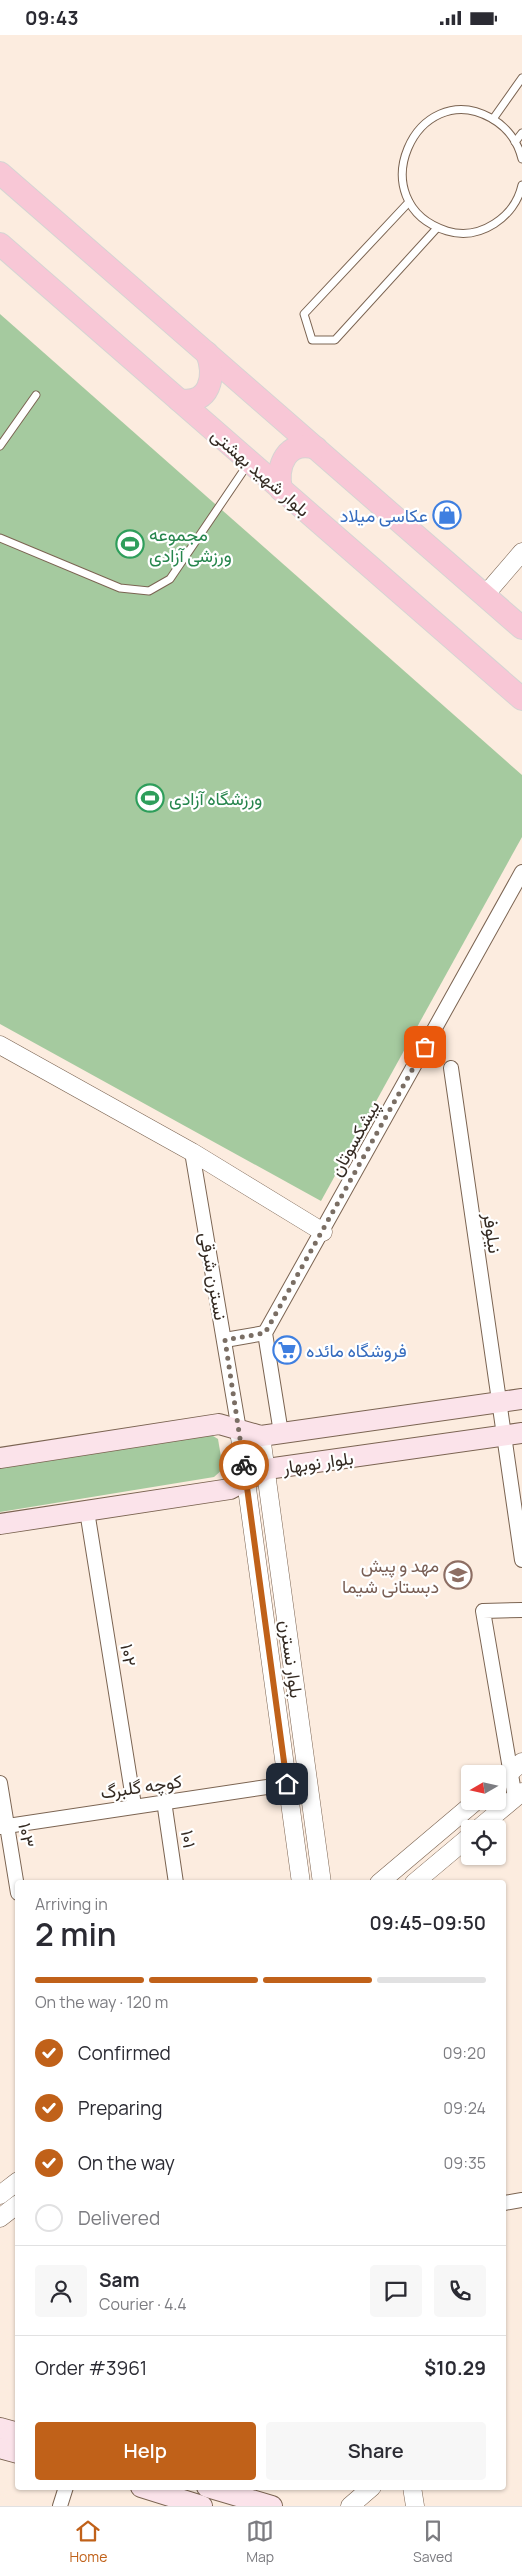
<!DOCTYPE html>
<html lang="en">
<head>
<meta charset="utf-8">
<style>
	body { margin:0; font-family:Manrope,Vazirmatn,sans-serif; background:#f7f7f7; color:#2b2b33; height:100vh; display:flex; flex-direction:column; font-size:19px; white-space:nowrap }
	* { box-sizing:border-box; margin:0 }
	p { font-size:16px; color:#7c7c81 }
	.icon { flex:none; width:28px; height:28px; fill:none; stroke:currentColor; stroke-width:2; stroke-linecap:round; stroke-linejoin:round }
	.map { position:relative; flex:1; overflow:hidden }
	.sheet { position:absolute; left:15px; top:1845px; width:491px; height:610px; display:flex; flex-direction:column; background:#fff; border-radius:5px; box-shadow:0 1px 4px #0004 }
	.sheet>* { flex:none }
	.needle { width:32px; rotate:261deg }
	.controls { position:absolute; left:461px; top:1730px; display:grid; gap:10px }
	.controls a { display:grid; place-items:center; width:45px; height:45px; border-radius:5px; background:#fff; box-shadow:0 1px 4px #0004; font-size:25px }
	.pin { position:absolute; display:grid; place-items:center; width:42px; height:42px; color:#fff; margin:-21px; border-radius:10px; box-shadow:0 2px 8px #0006 }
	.courier { position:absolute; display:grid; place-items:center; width:50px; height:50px; margin:-25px; border:4px solid #c06119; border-radius:50%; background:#fff; color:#222; box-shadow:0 1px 6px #0007 }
	.head em { font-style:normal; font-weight:600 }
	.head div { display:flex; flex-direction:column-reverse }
	.head { display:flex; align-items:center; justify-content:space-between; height:85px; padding:0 20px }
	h1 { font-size:32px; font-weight:600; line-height:38px }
	.bar { display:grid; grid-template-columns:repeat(4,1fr); gap:8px 5px; align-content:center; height:60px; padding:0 20px }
	.bar i { height:6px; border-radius:4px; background:#e1e1e2 }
	.bar .current { background:#c06119 }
	.bar p { grid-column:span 4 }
	.line { display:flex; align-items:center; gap:12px; padding:0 20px; border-top:1px solid #e1e1e2 }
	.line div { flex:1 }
	.round { display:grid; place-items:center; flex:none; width:52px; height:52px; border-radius:5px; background:#f7f7f7 }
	ol { padding:0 20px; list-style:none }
	li { display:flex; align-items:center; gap:15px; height:55px }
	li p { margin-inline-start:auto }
	li .icon { padding:5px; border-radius:50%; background:#c06119; color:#fff; stroke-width:4 }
	li:last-child { color:#7c7c81 }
	li i { width:28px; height:28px; border:2px solid #e1e1e2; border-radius:50% }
	.cta { display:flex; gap:10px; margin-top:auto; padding:10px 20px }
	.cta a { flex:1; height:58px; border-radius:5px; background:#c06119; color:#fff; font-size:20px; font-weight:600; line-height:58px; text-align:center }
	.cta a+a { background:#f7f7f7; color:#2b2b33 }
	.status { display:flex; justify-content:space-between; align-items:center; height:35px; padding:0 25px; background:#fff; direction:ltr }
	.status svg { height:14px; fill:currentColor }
	.menu { display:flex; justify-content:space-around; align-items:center; height:70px; border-top:1px solid #e1e1e2; background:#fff; font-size:14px; color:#7c7c81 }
	.menu a { display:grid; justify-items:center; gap:2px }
	.menu .current { color:#c06119 }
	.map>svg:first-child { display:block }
	.green { fill:#a5ca9f }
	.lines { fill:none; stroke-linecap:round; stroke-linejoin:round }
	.service-casing { stroke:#7b6452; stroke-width:9 }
	.minor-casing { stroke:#7b6452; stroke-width:16 }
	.tertiary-casing { stroke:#7b6452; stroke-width:19 }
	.secondary-casing { stroke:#7b6452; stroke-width:22 }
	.primary-casing { stroke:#d6d4d3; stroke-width:24 }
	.service { stroke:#fff; stroke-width:7 }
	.minor { stroke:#fff; stroke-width:14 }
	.tertiary { stroke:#fff; stroke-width:18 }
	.secondary { stroke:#fbe3ea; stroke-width:20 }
	.primary { stroke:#f8c7d6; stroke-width:22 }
	.done { stroke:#7a6e64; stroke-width:5; stroke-dasharray:0 9 }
	.route { stroke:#c06119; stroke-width:6 }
	.labels { text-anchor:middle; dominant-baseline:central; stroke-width:4.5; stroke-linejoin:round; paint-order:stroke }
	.street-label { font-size:18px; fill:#342a22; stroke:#fff }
	.shop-label { font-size:18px; fill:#366cbe; stroke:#fff; text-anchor:end }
	.leisure-label { font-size:18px; fill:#27864d; stroke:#fff; text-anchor:start }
	.education-label { font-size:18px; fill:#785e54; stroke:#fff; text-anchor:end }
</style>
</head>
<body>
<div class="status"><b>09:43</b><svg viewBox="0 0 49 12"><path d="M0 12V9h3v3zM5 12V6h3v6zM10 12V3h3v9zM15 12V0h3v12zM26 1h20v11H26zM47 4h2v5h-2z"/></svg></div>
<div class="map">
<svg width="522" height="2471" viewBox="0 0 522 2471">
	<rect width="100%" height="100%" fill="#fcecdf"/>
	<g class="green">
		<polygon points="0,279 522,740 522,802 321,1166 0,989"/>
		<polygon points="208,1398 218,1404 223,1434 214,1442 0,1477 0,1433"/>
	</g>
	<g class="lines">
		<g class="service-casing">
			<g id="service">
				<polyline points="493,84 522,43"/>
				<polyline points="515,107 522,98"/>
				<path d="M 522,124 C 518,107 507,92 491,83 C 416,41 359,168 447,196 C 480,206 515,182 522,150"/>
				<polyline points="409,167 304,279 312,305 335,305 437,193"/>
				<polyline points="0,411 36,360"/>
				<polyline points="0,503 120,553 149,556 170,544 248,429"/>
			</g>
		</g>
		<g class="minor-casing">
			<g id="minor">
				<polyline points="451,1033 522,1525"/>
				<polyline points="192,1117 239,1395"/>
				<polyline points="225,1305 265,1298"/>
				<polyline points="281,1398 265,1298 522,837"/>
				<polyline points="87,1476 134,1770"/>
				<polyline points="0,1748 18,1858"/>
				<polyline points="515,1763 483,1576 522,1575"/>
				<polyline points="164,1766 176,1848"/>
				<polyline points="0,1792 287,1749"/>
				<polyline points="504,2168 522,2165"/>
				<polyline points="60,2471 66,2452"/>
			</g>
		</g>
		<g class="tertiary-casing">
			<g id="tertiary">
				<polyline points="485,560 522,517"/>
				<polyline points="0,1010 192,1117 323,1197"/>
				<polyline points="239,1395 301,1848"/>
				<polyline points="261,1401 322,1848"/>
				<polyline points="498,1748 522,1727"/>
				<polyline points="478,1794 522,1757"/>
				<polyline points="379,1848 476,1766"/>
				<polyline points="414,1848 470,1801"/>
				<polyline points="0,2160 18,2146"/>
				<polyline points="0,2183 18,2169"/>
				<polyline points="412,2452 415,2471"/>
				<polyline points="350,2471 372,2452"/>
			</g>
		</g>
		<g class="secondary-casing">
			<g id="secondary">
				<polyline points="0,1423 219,1389 261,1401 522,1364"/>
				<polyline points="0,1489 230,1454 267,1434 522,1398"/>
				<polyline points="0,2393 18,2398"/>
				<polyline points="0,2413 18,2418"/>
				<polyline points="141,2452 202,2471"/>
				<polyline points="207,2452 272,2471"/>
			</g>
		</g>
		<g class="primary-casing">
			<g id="primary">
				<polyline points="0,138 522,593"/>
				<polyline points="0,209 522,664"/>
				<path d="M 179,365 C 210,371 216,341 207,318"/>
				<path d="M 281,455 C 276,430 287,404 316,413"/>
			</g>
		</g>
		<use href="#service" class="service"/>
		<use href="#minor" class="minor"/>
		<use href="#tertiary" class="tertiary"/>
		<use href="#secondary" class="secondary"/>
		<use href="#primary" class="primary"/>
	</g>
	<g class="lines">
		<polyline class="done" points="244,1430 225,1305 265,1298 425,1012"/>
		<polyline class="route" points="244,1430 287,1749"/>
	</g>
	<defs>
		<g id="shop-ring" transform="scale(1.4375)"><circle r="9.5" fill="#fff" stroke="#3f7fe0" stroke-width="1.5"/><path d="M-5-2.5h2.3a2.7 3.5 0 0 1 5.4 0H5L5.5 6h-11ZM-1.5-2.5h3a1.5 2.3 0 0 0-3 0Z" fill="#3f7fe0"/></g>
		<g id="stadium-ring" transform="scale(1.4375)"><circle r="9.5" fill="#fff" stroke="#2e9e5b" stroke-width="1.5"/><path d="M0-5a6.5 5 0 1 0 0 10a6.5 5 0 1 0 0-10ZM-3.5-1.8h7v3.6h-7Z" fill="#2e9e5b"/></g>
		<g id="supermarket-ring" transform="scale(1.4375)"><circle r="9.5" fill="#fff" stroke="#3f7fe0" stroke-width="1.5"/><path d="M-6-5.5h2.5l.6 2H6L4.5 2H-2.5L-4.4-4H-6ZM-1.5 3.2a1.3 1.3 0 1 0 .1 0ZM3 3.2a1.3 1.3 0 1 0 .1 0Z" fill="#3f7fe0"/></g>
		<g id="school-ring" transform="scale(1.4375)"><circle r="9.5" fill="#fff" stroke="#8d6e63" stroke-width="1.5"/><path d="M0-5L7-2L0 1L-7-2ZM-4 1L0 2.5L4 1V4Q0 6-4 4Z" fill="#8d6e63"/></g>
	</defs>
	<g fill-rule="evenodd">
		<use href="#shop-ring" x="447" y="480"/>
		<use href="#stadium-ring" x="130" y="509"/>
		<use href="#stadium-ring" x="150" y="763"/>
		<use href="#supermarket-ring" x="287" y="1315"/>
		<use href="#school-ring" x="458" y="1540"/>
	</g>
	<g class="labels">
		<g class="street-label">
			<text transform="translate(261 437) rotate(41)">بلوار شهید بهشتی</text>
			<text transform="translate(354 1103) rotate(-61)">پیشکسوتان</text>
			<text transform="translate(493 1198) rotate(82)">نیلوفر</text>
			<text transform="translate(214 1241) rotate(80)">نسترن شرقی</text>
			<text transform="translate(318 1427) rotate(-8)">بلوار نوبهار</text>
			<text transform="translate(129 1620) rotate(81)">۱۰۲</text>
			<text transform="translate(292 1624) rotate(82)">بلوار نسترن</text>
			<text transform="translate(141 1751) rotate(-8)">کوچه گلبرگ</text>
			<text transform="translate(27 1800) rotate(81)">۱۰۳</text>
			<text transform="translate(189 1804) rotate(81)">۱۰۱</text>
		</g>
		<g class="shop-label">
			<text x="428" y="480">عکاسی میلاد</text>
			<text x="306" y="1315" text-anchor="start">فروشگاه مائده</text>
		</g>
		<g class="leisure-label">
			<text x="149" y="499">مجموعه<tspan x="149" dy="21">ورزشی آزادی</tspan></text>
			<text x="169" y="763">ورزشگاه آزادی</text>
		</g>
		<g class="education-label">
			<text x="439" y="1530">مهد و پیش<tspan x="439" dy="21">دبستانی شیما</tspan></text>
		</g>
	</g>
</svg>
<div class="controls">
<a><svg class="needle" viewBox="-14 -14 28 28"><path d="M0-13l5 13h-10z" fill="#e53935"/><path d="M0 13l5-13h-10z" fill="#7c7c81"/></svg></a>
<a><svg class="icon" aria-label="locate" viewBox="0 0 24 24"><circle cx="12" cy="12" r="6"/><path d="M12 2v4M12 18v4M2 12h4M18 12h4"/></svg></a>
</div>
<div class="pin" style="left:425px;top:1012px;background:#ea580c"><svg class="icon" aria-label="bag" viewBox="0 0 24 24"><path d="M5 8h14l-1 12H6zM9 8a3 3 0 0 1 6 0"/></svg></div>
<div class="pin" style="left:287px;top:1749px;background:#1f2937"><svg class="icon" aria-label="home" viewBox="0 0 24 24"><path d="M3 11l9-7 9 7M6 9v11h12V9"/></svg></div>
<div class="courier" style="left:244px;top:1430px"><svg class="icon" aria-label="bike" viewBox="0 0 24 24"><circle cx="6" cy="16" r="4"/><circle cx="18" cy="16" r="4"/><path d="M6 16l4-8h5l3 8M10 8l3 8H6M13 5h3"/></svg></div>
<section class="sheet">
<div class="head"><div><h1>2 min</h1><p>Arriving in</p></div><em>09:45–09:50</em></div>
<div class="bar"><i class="current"></i><i class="current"></i><i class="current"></i><i></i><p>On the way · 120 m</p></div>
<ol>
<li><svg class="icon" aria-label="check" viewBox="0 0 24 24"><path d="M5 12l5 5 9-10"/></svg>Confirmed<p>09:20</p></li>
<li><svg class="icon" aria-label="check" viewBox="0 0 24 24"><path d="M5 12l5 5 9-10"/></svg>Preparing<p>09:24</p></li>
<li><svg class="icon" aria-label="check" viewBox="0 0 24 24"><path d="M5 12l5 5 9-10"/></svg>On the way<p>09:35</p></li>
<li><i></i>Delivered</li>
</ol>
<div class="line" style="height:90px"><a class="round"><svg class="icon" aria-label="person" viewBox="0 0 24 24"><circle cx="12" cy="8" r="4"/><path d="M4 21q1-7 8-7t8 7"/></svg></a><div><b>Sam</b><p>Courier · 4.4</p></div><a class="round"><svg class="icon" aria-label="chat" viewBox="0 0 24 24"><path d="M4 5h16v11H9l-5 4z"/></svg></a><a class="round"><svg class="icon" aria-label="phone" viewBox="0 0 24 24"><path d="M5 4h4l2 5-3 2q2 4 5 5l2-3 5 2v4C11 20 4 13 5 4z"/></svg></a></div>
<div class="line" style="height:65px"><div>Order #3961</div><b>$10.29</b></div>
<div class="cta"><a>Help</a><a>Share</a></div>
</section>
</div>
<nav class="menu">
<a class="current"><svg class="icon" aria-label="home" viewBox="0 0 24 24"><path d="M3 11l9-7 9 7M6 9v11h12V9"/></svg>Home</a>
<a><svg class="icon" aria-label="map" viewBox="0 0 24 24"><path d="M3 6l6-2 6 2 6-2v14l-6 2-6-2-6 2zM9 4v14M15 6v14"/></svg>Map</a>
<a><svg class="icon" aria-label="saved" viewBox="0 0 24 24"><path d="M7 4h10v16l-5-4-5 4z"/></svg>Saved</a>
</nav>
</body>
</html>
